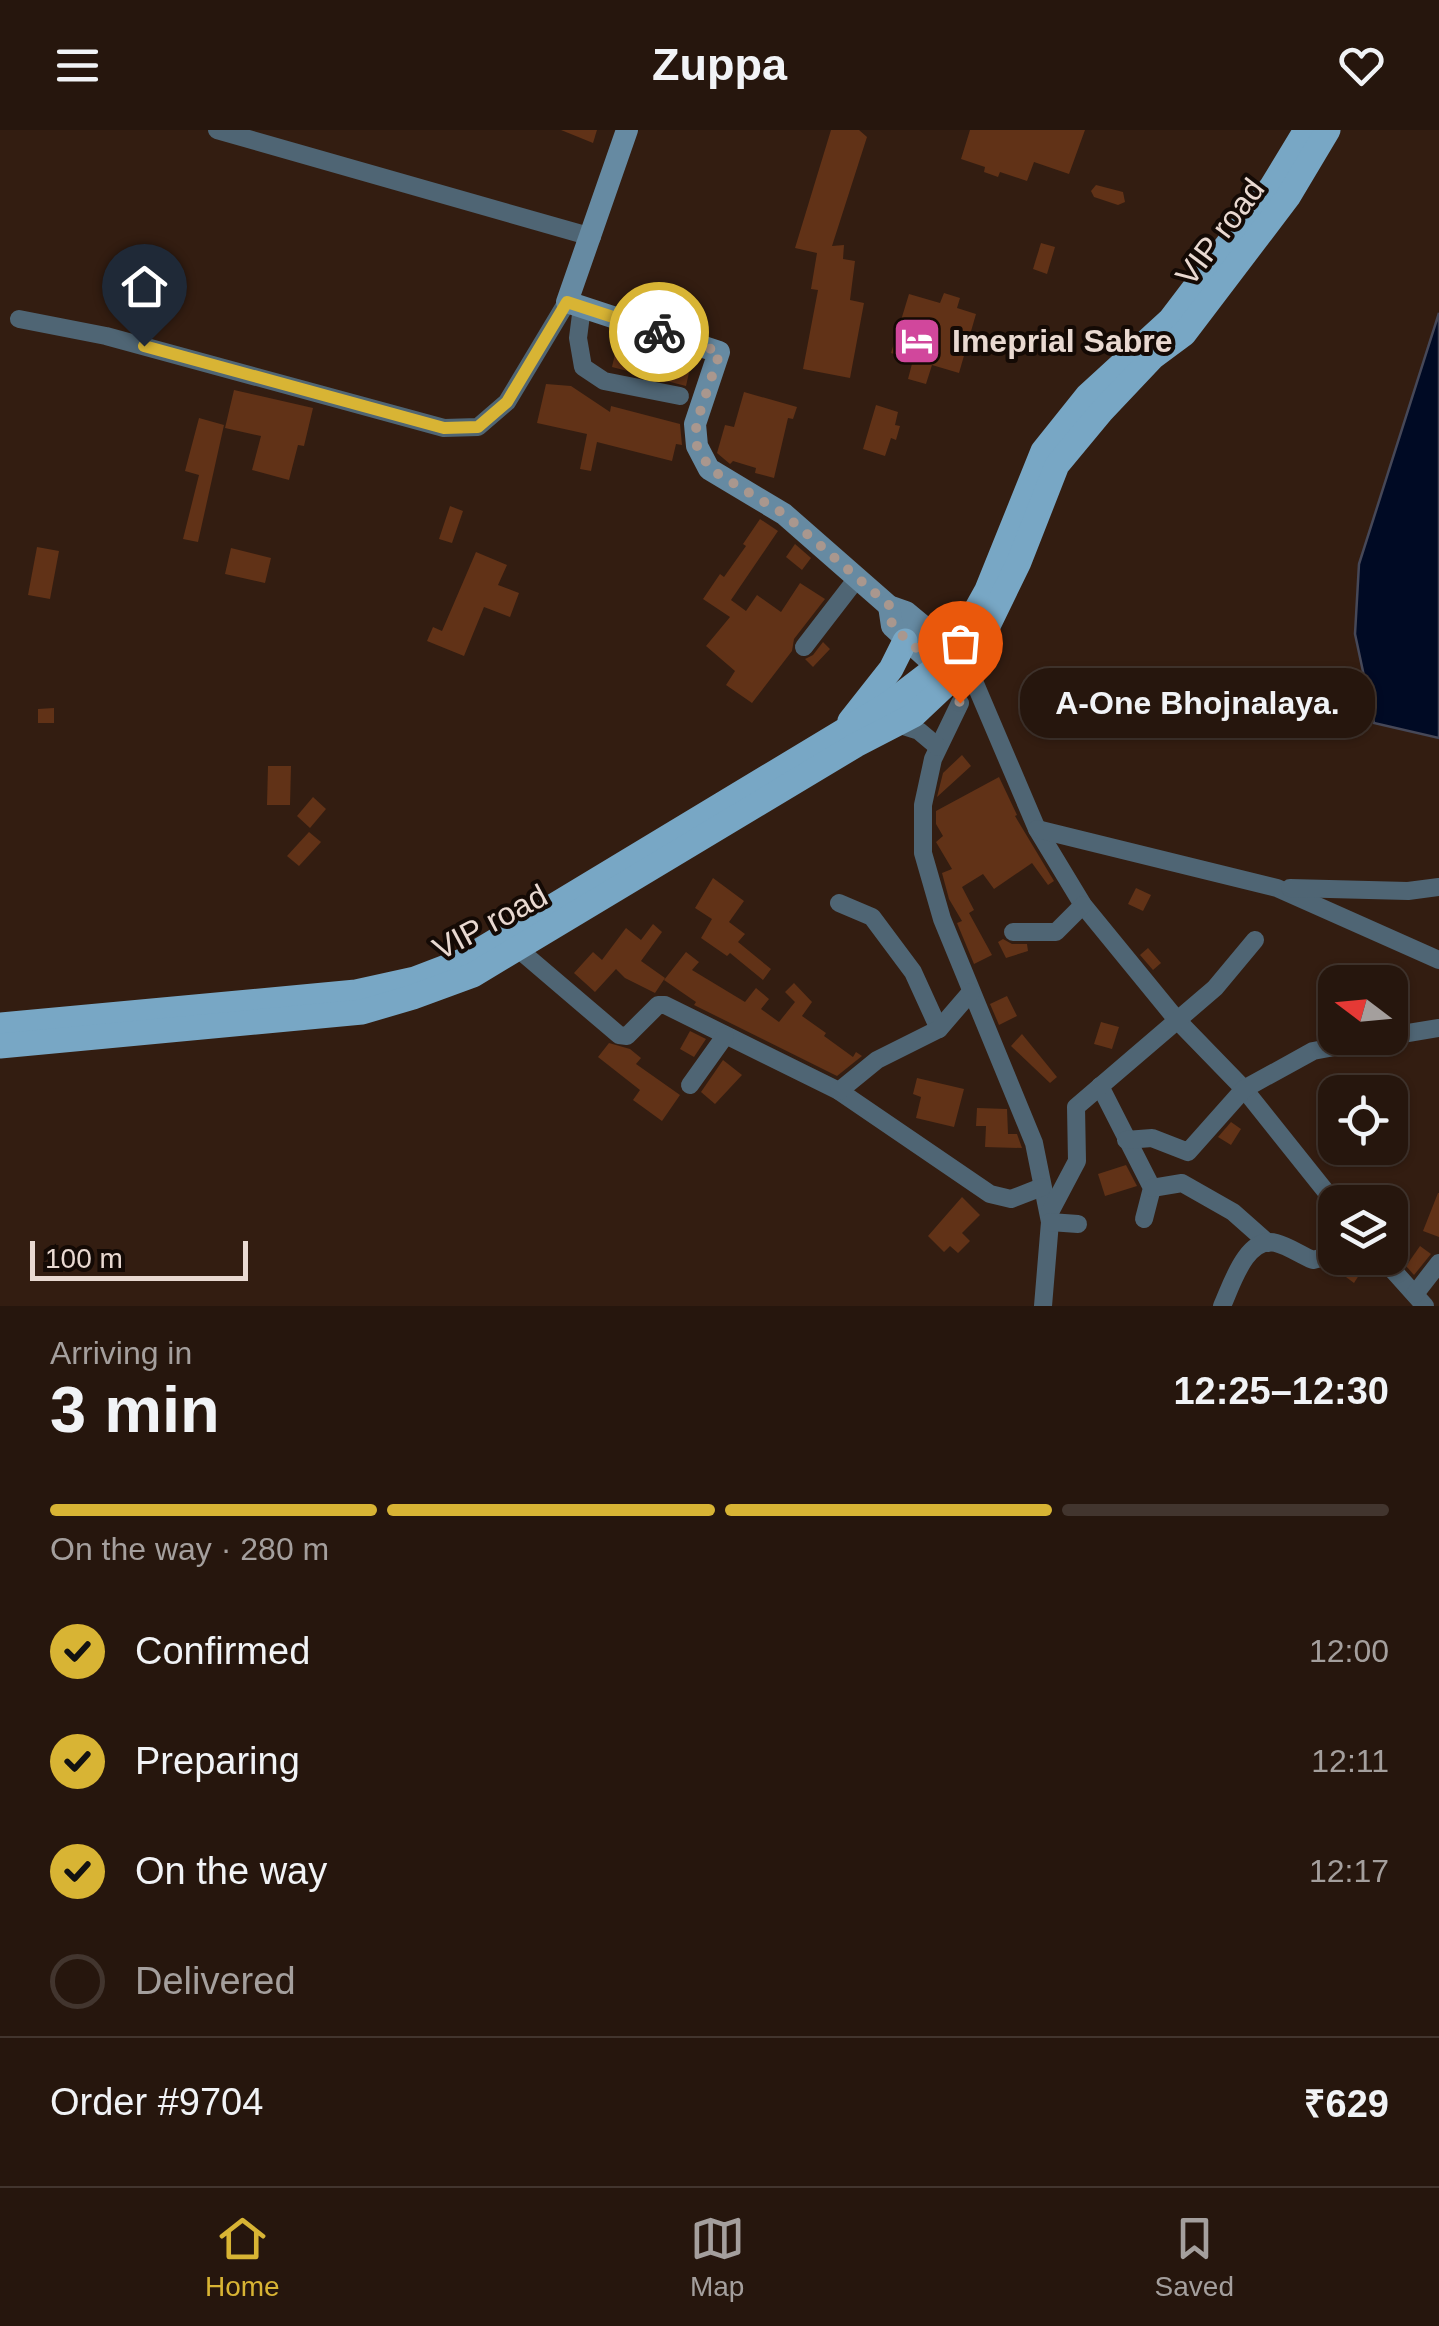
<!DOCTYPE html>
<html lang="en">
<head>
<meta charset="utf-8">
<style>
	body { margin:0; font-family:Arial,sans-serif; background:#32231b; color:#f1f3f6; height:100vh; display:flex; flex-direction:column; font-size:38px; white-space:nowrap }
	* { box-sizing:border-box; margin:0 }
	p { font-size:32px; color:#a49f9d }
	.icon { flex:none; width:55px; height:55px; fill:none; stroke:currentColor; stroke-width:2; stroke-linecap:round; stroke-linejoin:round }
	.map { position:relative; height:1176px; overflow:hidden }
	.sheet { display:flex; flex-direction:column; background:#26160d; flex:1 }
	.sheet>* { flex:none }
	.needle { width:65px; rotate:286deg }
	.tools { position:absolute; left:1318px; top:835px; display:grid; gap:20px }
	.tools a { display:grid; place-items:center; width:90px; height:90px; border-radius:20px; background:#26160d; box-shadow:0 2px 8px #0004,0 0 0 2px #42352e; font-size:50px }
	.scale { position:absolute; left:30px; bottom:25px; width:218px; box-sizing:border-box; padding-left:10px; border:5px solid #e9d9d1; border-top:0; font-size:28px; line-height:35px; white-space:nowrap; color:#e9d9d1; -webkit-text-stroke:8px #140a05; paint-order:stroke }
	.pin { position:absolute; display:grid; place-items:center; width:85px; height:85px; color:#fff; margin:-102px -42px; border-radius:50% 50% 50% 0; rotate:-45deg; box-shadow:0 0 10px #0007 }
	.pin .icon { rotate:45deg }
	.courier { position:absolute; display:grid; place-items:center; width:100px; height:100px; margin:-50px; border:8px solid #d8b434; border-radius:50%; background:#fff; color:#222; box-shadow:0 2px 12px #0007 }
	.bubble { position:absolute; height:70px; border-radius:30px; background:#26160d; box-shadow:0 2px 8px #0004,0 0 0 2px #42352e; font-size:32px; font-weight:800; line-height:70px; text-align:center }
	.summary em { font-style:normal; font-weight:800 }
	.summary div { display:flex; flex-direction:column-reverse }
	.summary { display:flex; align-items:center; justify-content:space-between; height:170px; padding:0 50px }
	h1 { font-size:65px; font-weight:800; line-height:75px }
	.bar { display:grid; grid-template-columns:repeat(4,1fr); gap:15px 10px; align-content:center; height:120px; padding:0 50px }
	.bar i { height:12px; border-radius:8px; background:#42352e }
	.bar .active { background:#d8b434 }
	.bar p { grid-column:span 4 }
	.line { display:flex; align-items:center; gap:25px; padding:0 50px; border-top:2px solid #42352e }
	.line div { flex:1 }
	ol { padding:0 50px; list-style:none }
	li { display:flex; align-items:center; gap:30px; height:110px }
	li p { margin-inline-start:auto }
	li .icon { padding:10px; border-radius:50%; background:#d8b434; color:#111; stroke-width:4 }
	li:last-child { color:#a49f9d }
	li i { width:55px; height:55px; border:5px solid #42352e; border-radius:50% }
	header { display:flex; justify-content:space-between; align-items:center; height:130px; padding:0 50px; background:#26160d; font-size:45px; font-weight:800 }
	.menu { display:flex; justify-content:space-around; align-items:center; height:140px; border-top:2px solid #42352e; background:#26160d; font-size:28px; color:#a49f9d }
	.menu a { display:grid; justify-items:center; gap:5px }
	.menu .active { color:#d8b434 }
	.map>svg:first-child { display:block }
	.water { fill:#000a24; stroke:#464858; stroke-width:2.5 }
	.building { fill:#613217 }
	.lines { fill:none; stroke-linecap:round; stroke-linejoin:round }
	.street { stroke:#4f6574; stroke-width:18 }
	.secondary { stroke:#668aa2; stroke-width:22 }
	.primary { stroke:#78a7c5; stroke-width:25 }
	.done { stroke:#a9978e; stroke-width:10; stroke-dasharray:0 18 }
	.route { stroke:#d8b434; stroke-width:12 }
	.labels { text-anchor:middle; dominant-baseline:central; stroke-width:8; stroke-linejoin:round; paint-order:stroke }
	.street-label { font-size:32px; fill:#e9d9d1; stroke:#140a05 }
	.poi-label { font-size:32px; font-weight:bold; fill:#e9d9d1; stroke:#140a05; text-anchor:start }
</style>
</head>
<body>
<header><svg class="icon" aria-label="menu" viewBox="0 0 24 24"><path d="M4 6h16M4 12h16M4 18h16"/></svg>Zuppa<svg class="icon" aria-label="heart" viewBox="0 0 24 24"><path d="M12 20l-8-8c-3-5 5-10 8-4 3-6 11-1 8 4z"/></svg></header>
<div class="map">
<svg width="1439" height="1176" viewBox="0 0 1439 1176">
	<rect width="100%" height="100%" fill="#331d11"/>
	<polygon class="water" points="1439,183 1439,608 1374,593 1355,504 1359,434"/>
	<g class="building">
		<polygon points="561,0 597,0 593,13"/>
		<polygon points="831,0 859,0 867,7 832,116 844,115 843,129 855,131 850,170 864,173 850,248 803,239 818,160 811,159 817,123 795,118"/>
		<polygon points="970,0 1085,0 1069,44 1034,32 1027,51 1000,42 998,47 984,42 985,37 961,29"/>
		<polygon points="1096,55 1123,62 1125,72 1118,75 1094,67 1091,61"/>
		<polygon points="1041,113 1055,117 1047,144 1033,139"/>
		<polygon points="944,163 960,168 957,178 976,184 959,243 932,235 926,254 908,249 913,230 891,223 909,164 940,173"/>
		<polygon points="618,211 692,229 686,256 612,237"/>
		<polygon points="546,254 571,256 610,282 611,276 680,294 682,315 676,314 672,331 597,312 591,341 580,339 587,304 537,293"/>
		<polygon points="234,260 313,278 304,316 298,315 289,350 252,340 261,306 225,298"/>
		<polygon points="744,262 797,277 793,289 788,288 774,348 755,343 756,338 733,331 730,334 717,323 725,295 734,297"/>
		<polygon points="876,275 898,282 895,295 900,296 896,310 891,308 885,326 863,319"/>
		<polygon points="199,288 224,295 198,412 183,409 199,345 185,341"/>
		<polygon points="450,376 463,381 452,413 439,409"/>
		<polygon points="760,389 778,401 731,470 746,481 757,465 781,482 800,453 825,469 794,509 792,521 752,573 726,555 735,541 706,516 730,487 703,469 720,444 724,447 746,416 743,414"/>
		<polygon points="795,414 811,428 802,440 786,427"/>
		<polygon points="37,417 59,421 50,469 28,465"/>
		<polygon points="231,418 271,428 265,453 225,444"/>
		<polygon points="476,422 507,435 498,455 519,463 510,487 484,477 464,526 427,511 433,497 442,501"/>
		<polygon points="823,512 830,519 813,537 805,529 813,525"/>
		<polygon points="54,578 54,593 38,593 38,579"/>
		<polygon points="962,625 971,636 937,667 943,643"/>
		<polygon points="268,636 291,636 290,675 267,675"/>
		<polygon points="999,647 1017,685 1015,686 1054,751 1048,755 1032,733 994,759 983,744 962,757 974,780 969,783 992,825 974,834 957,793 962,791 949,769 942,743 952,739 936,712 943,706 936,694 936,681"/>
		<polygon points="313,667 326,679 310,698 297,686"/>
		<polygon points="309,702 321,712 299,736 287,726"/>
		<polygon points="713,748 744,771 729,792 745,804 738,812 771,839 763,850 730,823 727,826 701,808 712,789 695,778"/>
		<polygon points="1136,758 1151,765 1143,781 1128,774"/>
		<polygon points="653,794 662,802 641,831 665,848 655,863 625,848 616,839 595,862 574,843 593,822 602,830 626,798 641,810"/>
		<polygon points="1003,809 1012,814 1027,814 1028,821 1006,828 998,812"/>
		<polygon points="1148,818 1161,833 1153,840 1140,825"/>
		<polygon points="686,822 699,832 692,840 745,872 756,858 769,869 761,879 779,892 795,872 785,862 794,853 812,872 802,886 826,903 824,906 853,927 856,922 862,926 837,946 694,875 696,872 664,850"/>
		<polygon points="1007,866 1017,886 999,895 990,874"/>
		<polygon points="1101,892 1119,897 1112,919 1094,914"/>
		<polygon points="690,901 706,909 694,927 680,919"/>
		<polygon points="1022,904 1057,947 1050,953 1011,916"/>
		<polygon points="609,913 630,919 641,928 636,934 680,965 662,991 633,970 640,960 598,927"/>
		<polygon points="723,930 742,945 715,974 701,962"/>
		<polygon points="917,948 964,959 954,997 916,988 921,967 913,964"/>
		<polygon points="977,978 1007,979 1008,1004 1017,1004 1022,1018 985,1017 986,996 976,996"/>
		<polygon points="1231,992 1241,999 1231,1015 1218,1007"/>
		<polygon points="1126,1035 1137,1056 1105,1066 1098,1044"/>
		<polygon points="1438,1063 1439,1063 1439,1107 1423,1101"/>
		<polygon points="962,1067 980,1085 962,1103 970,1111 958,1123 950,1116 944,1122 928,1106"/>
		<polygon points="1420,1116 1431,1124 1414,1145 1406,1136"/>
		<polygon points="1347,1128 1370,1128 1354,1153 1334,1138"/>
	</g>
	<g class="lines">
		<g class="street">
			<polyline points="217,0 592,107"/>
			<polyline points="582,177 578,208 583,237 604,251 680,266"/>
			<polyline points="19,189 106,206 444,298 478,297 507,272 567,172"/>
			<polyline points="804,517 858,447"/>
			<polyline points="968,537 1037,699 1083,775 1177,890 1244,959 1335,1073"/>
			<polyline points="960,573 933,629 923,675 923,723 942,789 1034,1013 1050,1092 1043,1176"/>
			<polyline points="897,594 919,601 938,617"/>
			<polyline points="1037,699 1277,758 1439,830"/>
			<polyline points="1290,758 1408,761 1439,757"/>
			<polyline points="839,773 872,787 913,842 939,899"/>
			<polyline points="1013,802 1056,802 1083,775"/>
			<polyline points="517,818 619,905 627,906 658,875 665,875 839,961 990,1064 1011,1069 1042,1057"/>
			<polyline points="1390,906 1439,898"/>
			<polyline points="690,955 725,906"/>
			<polyline points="1100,956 1152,1058 1144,1089"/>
			<polyline points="839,961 877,930 939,899 971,862"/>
			<polyline points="1126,1010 1152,1008 1188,1022 1244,959 1313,921 1383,908"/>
			<polyline points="1152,1058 1182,1053 1233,1082 1268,1113"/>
			<polyline points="1049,1084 1077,1031 1076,977 1215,858 1255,810"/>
			<polyline points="1050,1092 1078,1094"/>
			<polyline points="1382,1128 1425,1176"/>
			<polyline points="1415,1164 1439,1133"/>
			<path d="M 1222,1176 C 1231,1157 1246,1105 1276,1113 C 1288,1116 1301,1125 1313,1130 L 1335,1124"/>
		</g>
		<g class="secondary">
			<polyline points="627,0 567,172 719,222 695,294 697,316 709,339 784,384 889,476 906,482 953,521"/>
			<polyline points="889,476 892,496 937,537"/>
		</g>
		<g class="primary">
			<polyline points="953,521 987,460 1043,321 1087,266 1170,190 1272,56 1306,0"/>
			<polyline points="968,537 1019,432 1057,335 1101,282 1153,227 1184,204 1288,67 1328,0"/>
			<polyline points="850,591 891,539 905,511"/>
			<polyline points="0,895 356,862 415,849 462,831 890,573 937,537"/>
			<polyline points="0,916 362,882 413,867 473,845 856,615 914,585 949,552 964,547 967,532 957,522 947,522 937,532 940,547 949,552"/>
		</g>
	</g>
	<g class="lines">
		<polyline class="done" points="659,202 720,222 696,294 697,316 710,339 784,384 890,476 892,496 937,537 940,547 950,552 960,573"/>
		<polyline class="route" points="144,216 444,298 478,297 507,272 567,172 659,202"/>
	</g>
	<defs>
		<g id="hotel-square" transform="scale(2.5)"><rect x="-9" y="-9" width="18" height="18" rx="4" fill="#d1479c" stroke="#140a05"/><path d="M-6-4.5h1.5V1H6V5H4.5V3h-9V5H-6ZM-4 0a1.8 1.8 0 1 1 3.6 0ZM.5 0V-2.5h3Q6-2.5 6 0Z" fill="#fff"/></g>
	</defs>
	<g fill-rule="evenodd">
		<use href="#hotel-square" x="917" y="211"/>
	</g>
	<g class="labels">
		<g class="street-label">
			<text transform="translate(1220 102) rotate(-53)">VIP road</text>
			<text transform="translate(490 792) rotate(-28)">VIP road</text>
		</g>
		<g class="poi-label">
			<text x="952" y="211">Imeprial Sabre</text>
		</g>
	</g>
</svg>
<div class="tools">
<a><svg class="needle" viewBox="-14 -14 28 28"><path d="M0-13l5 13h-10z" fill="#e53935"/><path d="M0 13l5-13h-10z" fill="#a49f9d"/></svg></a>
<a><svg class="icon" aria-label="locate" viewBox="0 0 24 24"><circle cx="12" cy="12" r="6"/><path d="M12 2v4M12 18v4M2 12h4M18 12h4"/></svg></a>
<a><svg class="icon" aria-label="layers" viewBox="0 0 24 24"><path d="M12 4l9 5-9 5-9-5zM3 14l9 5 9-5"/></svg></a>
</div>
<div class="scale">100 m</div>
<div class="pin" style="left:960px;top:573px;background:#ea580c"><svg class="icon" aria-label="bag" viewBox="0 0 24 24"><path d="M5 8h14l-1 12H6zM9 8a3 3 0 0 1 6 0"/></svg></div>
<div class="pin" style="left:144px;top:216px;background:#1f2937"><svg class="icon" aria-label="home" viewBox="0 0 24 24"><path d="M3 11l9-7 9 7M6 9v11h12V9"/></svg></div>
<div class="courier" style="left:659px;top:202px"><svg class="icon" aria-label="bike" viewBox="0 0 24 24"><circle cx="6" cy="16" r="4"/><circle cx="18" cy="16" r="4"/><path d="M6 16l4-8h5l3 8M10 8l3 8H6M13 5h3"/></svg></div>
<div class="bubble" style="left:1020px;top:538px;width:355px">A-One Bhojnalaya.</div>
</div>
<section class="sheet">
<div class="summary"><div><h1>3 min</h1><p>Arriving in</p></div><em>12:25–12:30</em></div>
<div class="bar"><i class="active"></i><i class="active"></i><i class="active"></i><i></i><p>On the way · 280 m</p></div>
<ol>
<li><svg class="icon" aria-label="check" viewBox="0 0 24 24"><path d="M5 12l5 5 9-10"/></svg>Confirmed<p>12:00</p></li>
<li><svg class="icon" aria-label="check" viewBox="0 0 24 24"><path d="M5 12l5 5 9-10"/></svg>Preparing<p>12:11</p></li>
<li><svg class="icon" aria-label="check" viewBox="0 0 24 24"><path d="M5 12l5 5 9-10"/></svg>On the way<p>12:17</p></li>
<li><i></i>Delivered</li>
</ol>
<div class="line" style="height:130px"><div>Order #9704</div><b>₹629</b></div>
</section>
<nav class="menu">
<a class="active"><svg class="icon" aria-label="home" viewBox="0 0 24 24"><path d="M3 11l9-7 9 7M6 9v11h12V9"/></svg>Home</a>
<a><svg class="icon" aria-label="map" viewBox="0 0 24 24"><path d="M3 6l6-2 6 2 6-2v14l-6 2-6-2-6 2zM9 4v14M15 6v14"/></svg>Map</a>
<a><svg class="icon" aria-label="saved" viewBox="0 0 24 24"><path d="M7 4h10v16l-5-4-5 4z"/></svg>Saved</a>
</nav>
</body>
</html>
